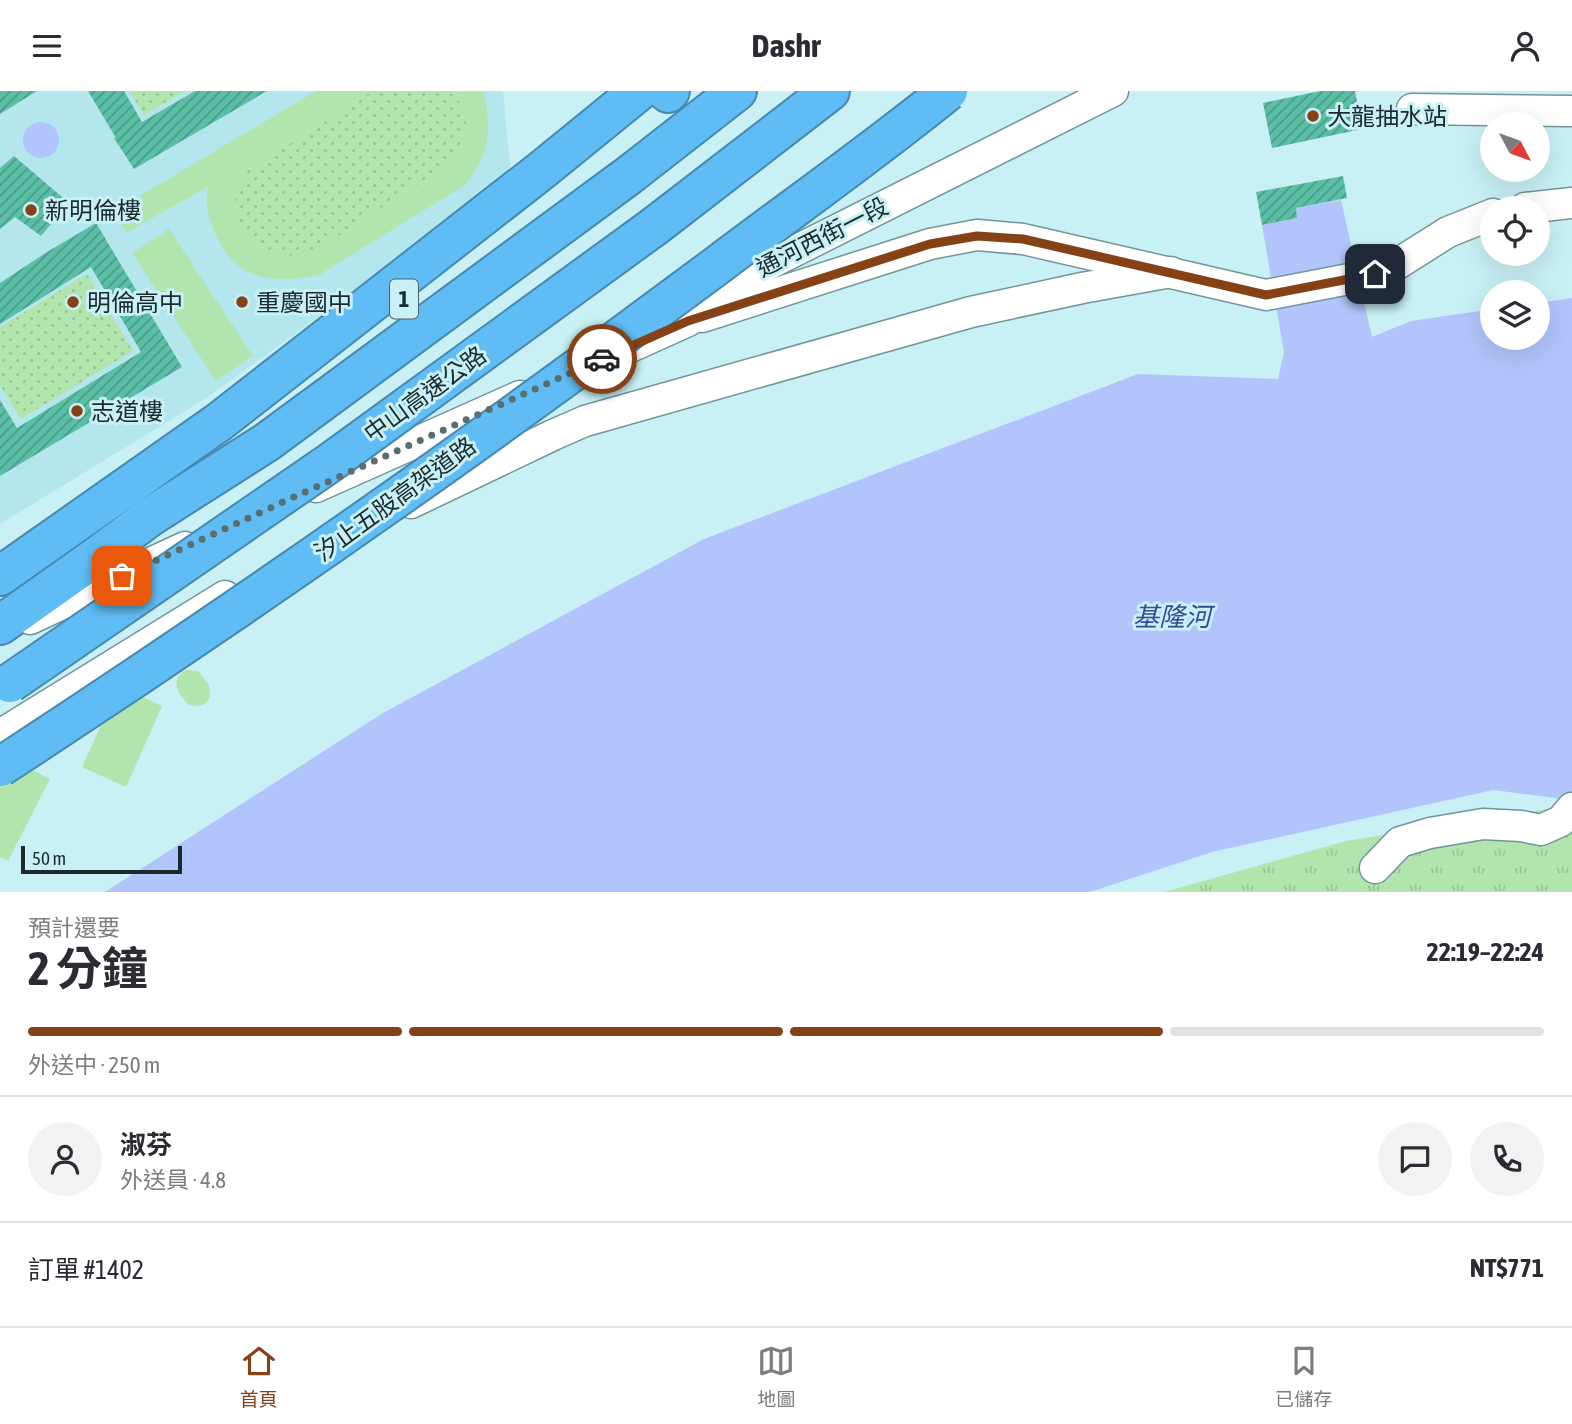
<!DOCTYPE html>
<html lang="zh-TW">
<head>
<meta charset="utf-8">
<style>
	body { margin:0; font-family:"Asap Condensed","Noto Sans TC",sans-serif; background:#f2f2f3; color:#2b2b33; height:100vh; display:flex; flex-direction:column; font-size:26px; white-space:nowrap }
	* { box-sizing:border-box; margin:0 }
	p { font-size:23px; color:#7c7c81 }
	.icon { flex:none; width:38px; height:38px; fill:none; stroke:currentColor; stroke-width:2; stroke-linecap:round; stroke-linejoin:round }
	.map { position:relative; height:801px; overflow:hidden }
	.details { display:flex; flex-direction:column; background:#fff; flex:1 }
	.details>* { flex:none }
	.needle { width:46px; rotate:131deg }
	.buttons { position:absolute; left:1480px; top:21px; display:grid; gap:14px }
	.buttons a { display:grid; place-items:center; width:70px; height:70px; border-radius:50%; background:#fff; box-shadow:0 7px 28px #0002; font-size:35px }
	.scale { position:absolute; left:21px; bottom:18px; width:161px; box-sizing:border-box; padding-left:7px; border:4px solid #1b2a2c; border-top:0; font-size:19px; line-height:24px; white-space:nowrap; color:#1b2a2c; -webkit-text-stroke:5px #c8f0f5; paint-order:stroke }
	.pin { position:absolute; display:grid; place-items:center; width:60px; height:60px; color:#fff; margin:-30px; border-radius:14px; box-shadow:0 4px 10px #0006 }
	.courier { position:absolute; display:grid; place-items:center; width:70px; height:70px; margin:-35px; border:5px solid #864217; border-radius:50%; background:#fff; color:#222; box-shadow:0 2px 9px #0007 }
	.overview em { font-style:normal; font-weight:700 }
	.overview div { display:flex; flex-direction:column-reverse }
	.overview { display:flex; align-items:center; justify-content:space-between; height:119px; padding:0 28px }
	h1 { font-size:46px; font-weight:700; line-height:52px }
	.bar { display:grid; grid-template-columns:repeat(4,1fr); gap:10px 7px; align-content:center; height:84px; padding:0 28px }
	.bar i { height:9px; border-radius:5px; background:#e1e1e2 }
	.bar .on { background:#864217 }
	.bar p { grid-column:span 4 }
	.line { display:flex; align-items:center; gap:18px; padding:0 28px; border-top:2px solid #e1e1e2 }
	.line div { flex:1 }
	.round { display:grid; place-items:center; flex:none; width:74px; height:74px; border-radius:37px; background:#f2f2f3 }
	header { display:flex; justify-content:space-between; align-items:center; height:91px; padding:0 28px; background:#fff; font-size:32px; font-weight:700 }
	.menu { display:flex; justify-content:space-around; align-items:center; height:98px; border-top:2px solid #e1e1e2; background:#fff; font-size:19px; color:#7c7c81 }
	.menu a { display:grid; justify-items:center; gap:4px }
	.menu .on { color:#864217 }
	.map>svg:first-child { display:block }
	.built { fill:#b4e7ed }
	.grass { fill:url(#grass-dots) }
	.park { fill:url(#park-tufts) }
	.pitch { fill:#b1e5ad }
	.water { fill:#b1c5fc }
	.building { fill:url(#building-hatch) }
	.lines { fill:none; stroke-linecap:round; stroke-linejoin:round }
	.minor-casing { stroke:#70969b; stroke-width:33 }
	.highway-casing { stroke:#4789ae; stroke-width:42 }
	.minor { stroke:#fff; stroke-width:30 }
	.highway { stroke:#5fbcf4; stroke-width:38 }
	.highway-bridge-casing { stroke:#4789ae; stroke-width:42; stroke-linecap:butt }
	.highway-bridge { stroke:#5fbcf4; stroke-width:38 }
	.done { stroke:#586f72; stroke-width:7; stroke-dasharray:0 12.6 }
	.route { stroke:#864217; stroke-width:9 }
	.poi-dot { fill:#864217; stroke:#c8f0f5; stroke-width:2.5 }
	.labels { text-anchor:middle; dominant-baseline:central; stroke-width:6; stroke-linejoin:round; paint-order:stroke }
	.shield { fill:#c8f0f5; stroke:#4f6568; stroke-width:2 }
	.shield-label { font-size:23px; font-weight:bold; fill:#1b2a2c }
	.poi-label { font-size:24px; fill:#1b2a2c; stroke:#c8f0f5; text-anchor:start }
	.street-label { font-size:24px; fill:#1b2a2c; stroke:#c8f0f5 }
	.water-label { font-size:26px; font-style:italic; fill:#354b9a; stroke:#c8f0f5 }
</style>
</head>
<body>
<header><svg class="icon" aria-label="menu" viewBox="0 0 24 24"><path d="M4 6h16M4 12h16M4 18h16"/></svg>Dashr<svg class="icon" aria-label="person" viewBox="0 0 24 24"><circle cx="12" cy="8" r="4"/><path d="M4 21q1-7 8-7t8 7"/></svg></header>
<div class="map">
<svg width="1572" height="801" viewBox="0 0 1572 801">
	<defs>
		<pattern id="grass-dots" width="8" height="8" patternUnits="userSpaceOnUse" patternTransform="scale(1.75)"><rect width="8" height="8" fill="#b1e5ad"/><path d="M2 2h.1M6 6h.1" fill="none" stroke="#98c595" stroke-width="1.8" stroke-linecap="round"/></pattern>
		<pattern id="park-tufts" width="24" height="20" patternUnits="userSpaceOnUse" patternTransform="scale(1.75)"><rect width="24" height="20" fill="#b1e5ad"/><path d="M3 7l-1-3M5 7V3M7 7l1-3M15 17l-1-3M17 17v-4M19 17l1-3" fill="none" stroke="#98c595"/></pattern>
		<pattern id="building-hatch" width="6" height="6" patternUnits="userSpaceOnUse" patternTransform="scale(1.75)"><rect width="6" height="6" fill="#5bbfa6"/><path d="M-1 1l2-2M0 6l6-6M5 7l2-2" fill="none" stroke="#4a9b87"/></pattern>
	</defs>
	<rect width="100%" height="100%" fill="#c8f0f5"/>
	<polygon class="built" points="0,0 503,0 511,86 205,308 0,433"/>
	<g class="grass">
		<polygon points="129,0 185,0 144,24"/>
		<polygon points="373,0 449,0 463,15 467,34 460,60 444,76 323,156 291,165 263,157 241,138 234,110 239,95 248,79"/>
		<polygon points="87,183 133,260 21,328 0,294 0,236"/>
	</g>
	<polygon class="park" points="1572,714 1572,801 1164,801 1346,750"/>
	<g class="pitch">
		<path d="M 316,0 L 373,0 L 248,79 L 239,95 L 234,110 L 241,138 L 263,157 L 291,165 L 323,155 L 444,76 L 460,60 L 467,34 L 463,15 L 449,0 L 483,1 C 493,36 489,66 465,94 L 319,184 C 298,188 274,191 253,183 C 227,173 209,139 207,112 C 206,107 208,101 208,96 L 127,141 L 113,121 Z"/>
		<polygon points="169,138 253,265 216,290 132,162"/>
		<path d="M 186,579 L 198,580 L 209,594 L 210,606 C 205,615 199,616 189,614 C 179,603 168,590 186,579 Z"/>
		<polygon points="119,595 162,615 126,696 82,676"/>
		<polygon points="5,665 50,688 8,770 0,766 0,675"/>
	</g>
	<g class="water">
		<circle cx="41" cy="49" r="18"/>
		<polygon points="1341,109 1372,246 1411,230 1493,218 1493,247 1538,247 1538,212 1572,207 1572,709 1493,699 1212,761 1090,801 105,801 383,622 704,448 1138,283 1278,288 1284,261 1262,134 1297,127 1296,117"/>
	</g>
	<g class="building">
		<polygon points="0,0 37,0 0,23"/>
		<polygon points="88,0 124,0 142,31 195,0 267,0 134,78 114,47 116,47"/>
		<polygon points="1320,0 1355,0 1362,38 1272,57 1263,12"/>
		<polygon points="14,65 69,112 41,145 15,126 0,138 0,77"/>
		<polygon points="1343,85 1347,107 1296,117 1297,127 1262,134 1256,101"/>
		<polygon points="96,132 182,276 0,385 0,309 17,337 141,261 91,176 0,233 0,192 47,161"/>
	</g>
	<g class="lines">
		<g class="minor-casing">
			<g id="minor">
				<polyline points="1412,18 1572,20"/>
				<polyline points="1525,117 1572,112"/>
				<polyline points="702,226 930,153 977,144 1023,148 1266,204 1375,183 1391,177 1448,141 1493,123"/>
				<polyline points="617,262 688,230 735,190 1113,0"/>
				<polyline points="316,396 520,305"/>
				<polyline points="411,412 553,344 585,330 971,221 1082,197 1171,181"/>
				<polyline points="30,528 185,456"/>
				<polyline points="0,644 225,505"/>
				<polyline points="1375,777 1400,751 1430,742 1483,733 1521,735 1541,739 1561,730 1572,717"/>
			</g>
		</g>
		<g class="highway-casing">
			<g id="highway">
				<polyline points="668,2 670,0"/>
				<polyline points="655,135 830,0"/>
				<polyline points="0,485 219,331 542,79 639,0"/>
				<polyline points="0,534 96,466 151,425 267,351 628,85 737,0"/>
			</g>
		</g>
		<use href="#minor" class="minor"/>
		<use href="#highway" class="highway"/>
		<g class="highway-bridge-casing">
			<g id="highway-bridge">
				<polyline points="10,592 331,371 655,135"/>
				<path d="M 0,676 C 245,516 485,348 719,173 C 796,115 874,60 948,0"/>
			</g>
		</g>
		<use href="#highway-bridge" class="highway-bridge"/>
	</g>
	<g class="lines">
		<polyline class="done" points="122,485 294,406 602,268"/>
		<polyline class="route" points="602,268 688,230 930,153 977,145 1023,148 1266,204 1375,183"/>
	</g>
	<g class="poi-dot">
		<circle cx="1313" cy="25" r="7"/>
		<circle cx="31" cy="119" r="7"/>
		<circle cx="73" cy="211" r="7"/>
		<circle cx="242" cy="211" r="7"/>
		<circle cx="77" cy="320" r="7"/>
	</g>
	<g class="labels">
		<rect class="shield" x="390" y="188.5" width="28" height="39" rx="5"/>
		<g class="shield-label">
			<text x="404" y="208">1</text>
		</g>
		<g class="poi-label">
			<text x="1327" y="25">大龍抽水站</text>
			<text x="45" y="119">新明倫樓</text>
			<text x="87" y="211">明倫高中</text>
			<text x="256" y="211">重慶國中</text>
			<text x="91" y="320">志道樓</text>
		</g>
		<g class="street-label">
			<text transform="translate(822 146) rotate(-27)">通河西街一段</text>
			<text transform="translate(425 303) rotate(-36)">中山高速公路</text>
			<text transform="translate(395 408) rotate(-36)">汐止五股高架道路</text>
		</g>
		<g class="water-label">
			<text x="1172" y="526">基隆河</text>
		</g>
	</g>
</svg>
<div class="buttons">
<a><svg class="needle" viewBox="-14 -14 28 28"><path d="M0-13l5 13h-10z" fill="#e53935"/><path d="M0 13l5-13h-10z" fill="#7c7c81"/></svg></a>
<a><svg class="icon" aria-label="locate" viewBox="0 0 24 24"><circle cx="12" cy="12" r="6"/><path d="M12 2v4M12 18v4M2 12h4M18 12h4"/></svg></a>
<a><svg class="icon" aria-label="layers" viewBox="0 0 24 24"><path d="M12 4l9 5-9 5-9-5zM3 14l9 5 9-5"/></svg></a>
</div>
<div class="scale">50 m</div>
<div class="pin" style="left:122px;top:485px;background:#ea580c"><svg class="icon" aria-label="bag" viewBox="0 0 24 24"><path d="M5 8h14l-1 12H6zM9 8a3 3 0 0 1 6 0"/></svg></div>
<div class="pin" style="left:1375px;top:183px;background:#1f2937"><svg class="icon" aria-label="home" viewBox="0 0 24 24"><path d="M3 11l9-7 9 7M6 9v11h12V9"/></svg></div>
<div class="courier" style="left:602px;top:268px"><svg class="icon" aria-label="car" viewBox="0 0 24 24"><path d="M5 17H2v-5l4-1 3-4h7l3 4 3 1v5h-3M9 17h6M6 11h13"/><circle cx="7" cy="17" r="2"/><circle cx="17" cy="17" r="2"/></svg></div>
</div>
<section class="details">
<div class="overview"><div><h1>2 分鐘</h1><p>預計還要</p></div><em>22:19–22:24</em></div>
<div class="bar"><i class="on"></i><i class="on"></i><i class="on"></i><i></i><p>外送中 · 250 m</p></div>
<div class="line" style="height:126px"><a class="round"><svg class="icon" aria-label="person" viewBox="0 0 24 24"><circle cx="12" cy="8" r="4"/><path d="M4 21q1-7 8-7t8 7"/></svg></a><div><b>淑芬</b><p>外送員 · 4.8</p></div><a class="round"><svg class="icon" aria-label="chat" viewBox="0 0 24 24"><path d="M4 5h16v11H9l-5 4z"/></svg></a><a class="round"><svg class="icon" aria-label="phone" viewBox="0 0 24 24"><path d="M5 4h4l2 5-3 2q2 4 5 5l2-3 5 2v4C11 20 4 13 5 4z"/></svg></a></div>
<div class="line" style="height:91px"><div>訂單 #1402</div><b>NT$771</b></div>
</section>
<nav class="menu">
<a class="on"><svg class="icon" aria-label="home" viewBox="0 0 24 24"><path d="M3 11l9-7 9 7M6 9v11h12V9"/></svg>首頁</a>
<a><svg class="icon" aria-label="map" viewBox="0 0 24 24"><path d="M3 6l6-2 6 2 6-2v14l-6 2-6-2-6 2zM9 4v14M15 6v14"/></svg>地圖</a>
<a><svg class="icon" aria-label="saved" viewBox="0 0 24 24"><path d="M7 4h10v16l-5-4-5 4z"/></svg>已儲存</a>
</nav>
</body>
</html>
